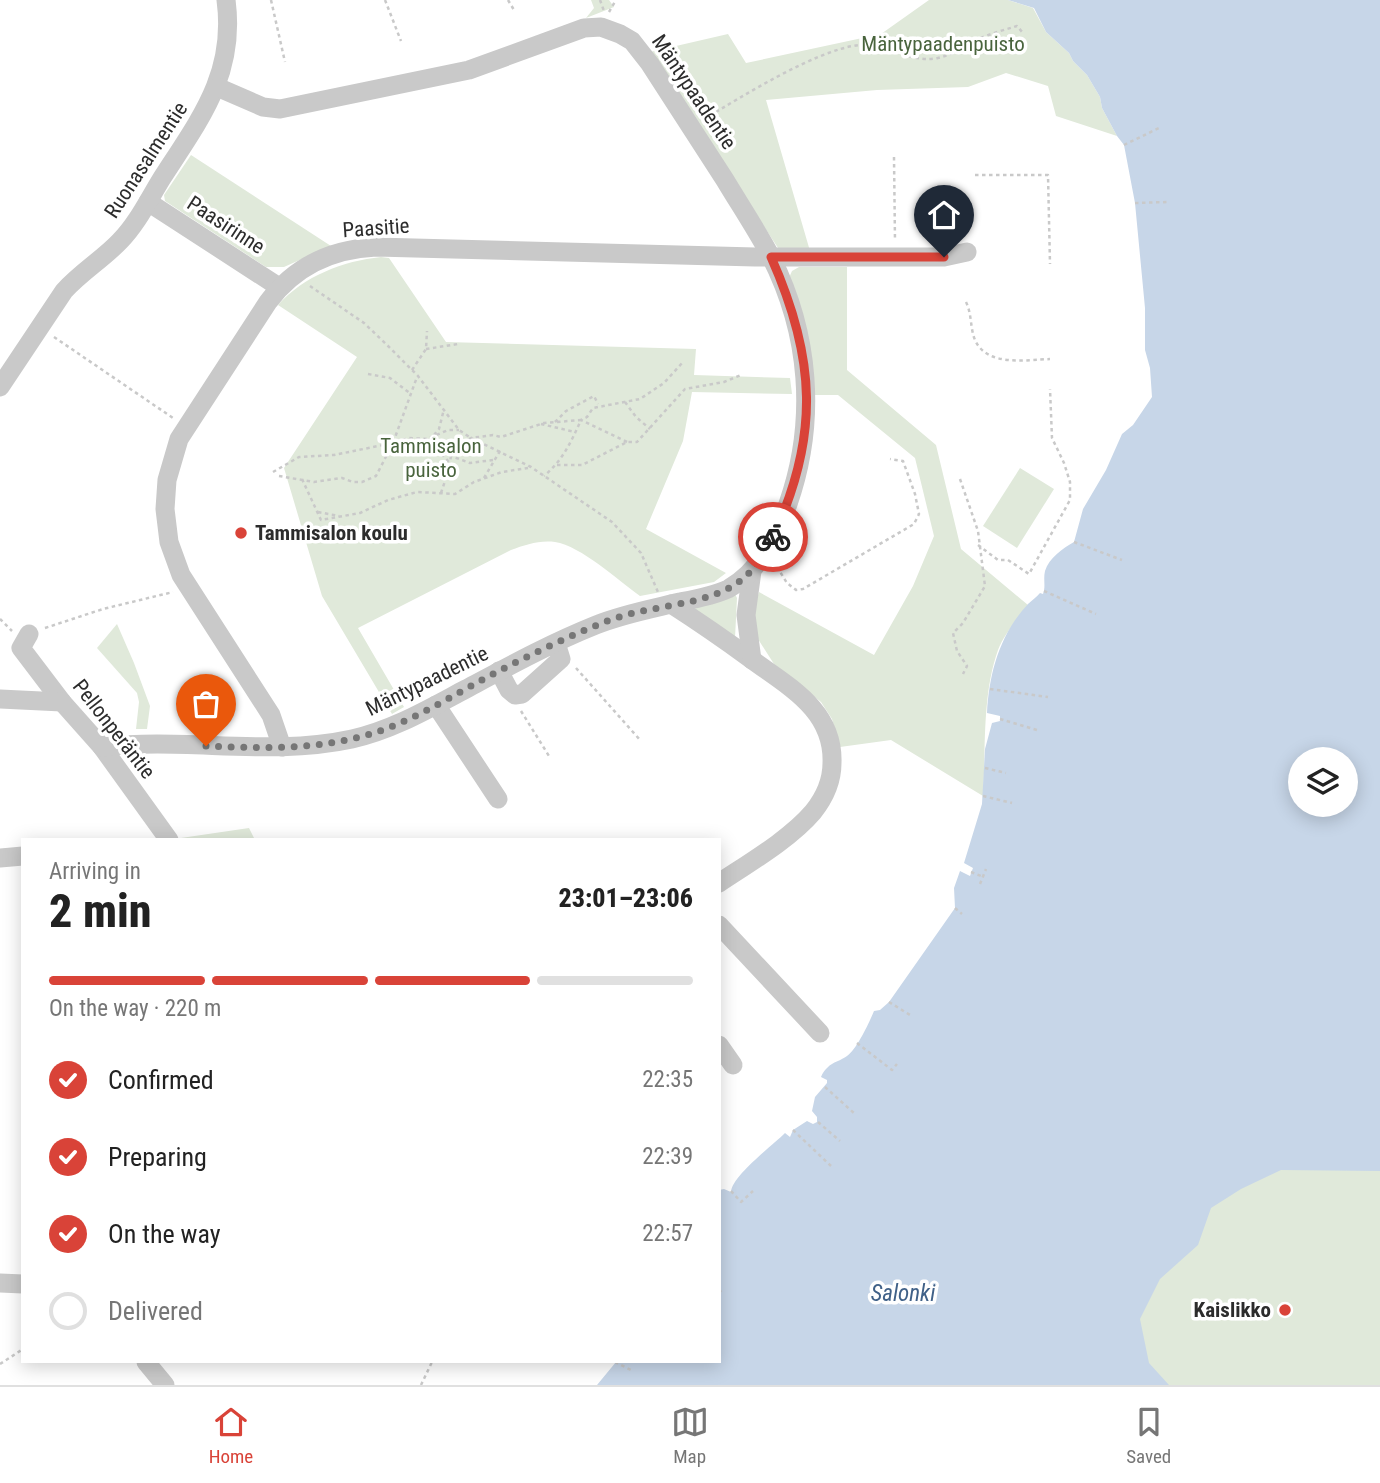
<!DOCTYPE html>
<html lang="en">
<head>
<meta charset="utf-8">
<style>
	body { margin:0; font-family:"Roboto Condensed",sans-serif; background:#f2f2f2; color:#222; height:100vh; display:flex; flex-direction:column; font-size:26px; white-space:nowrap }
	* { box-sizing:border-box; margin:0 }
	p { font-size:23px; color:#767676 }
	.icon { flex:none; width:38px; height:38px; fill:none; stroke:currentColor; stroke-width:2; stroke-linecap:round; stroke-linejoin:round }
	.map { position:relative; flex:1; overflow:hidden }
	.side { position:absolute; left:21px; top:838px; width:700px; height:525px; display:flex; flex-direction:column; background:#fff; border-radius:0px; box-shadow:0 4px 18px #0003 }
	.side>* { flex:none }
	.controls { position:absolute; left:1288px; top:747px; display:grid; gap:14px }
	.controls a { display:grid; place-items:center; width:70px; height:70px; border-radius:50%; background:#fff; box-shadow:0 4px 18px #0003; font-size:35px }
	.pin { position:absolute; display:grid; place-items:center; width:60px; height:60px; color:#fff; margin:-72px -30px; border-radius:50% 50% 50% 0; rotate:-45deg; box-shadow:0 0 7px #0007 }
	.pin .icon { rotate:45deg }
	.courier { position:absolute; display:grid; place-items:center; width:70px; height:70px; margin:-35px; border:5px solid #d94338; border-radius:50%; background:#fff; color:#222; box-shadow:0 2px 9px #0007 }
	.headline em { font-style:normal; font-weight:800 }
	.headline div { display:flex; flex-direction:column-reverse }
	.headline { display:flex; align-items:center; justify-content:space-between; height:119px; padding:0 28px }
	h1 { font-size:46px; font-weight:800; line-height:52px }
	.bar { display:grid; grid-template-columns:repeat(4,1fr); gap:10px 7px; align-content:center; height:84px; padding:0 28px }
	.bar i { height:9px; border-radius:5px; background:#e0e0e0 }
	.bar .active { background:#d94338 }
	.bar p { grid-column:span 4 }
	ol { padding:0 28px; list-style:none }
	li { display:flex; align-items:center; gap:21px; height:77px }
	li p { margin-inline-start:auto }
	li .icon { padding:7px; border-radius:50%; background:#d94338; color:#fff; stroke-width:4 }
	li:last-child { color:#767676 }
	li i { width:38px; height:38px; border:4px solid #e0e0e0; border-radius:50% }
	.tabs { display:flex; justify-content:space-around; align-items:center; height:98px; border-top:2px solid #e0e0e0; background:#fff; font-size:19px; color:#767676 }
	.tabs a { display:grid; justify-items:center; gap:4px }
	.tabs .active { color:#d94338 }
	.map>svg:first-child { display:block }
	.green { fill:#e0e9da }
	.water { fill:#c7d6e8; fill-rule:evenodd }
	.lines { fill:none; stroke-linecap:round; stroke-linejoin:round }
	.path { stroke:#c9c9c9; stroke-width:2.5; stroke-dasharray:3.5 3.5; stroke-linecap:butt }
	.minor { stroke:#c9c9c9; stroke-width:19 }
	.done { stroke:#767676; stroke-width:7; stroke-dasharray:0 12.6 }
	.route { stroke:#d94338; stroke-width:9 }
	.poi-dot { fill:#d94338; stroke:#fff; stroke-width:2.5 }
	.labels { text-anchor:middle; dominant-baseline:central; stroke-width:7; stroke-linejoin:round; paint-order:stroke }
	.park-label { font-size:21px; fill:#49643d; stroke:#fff }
	.street-label { font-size:21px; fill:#2c2c2c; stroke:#fff }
	.poi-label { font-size:21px; font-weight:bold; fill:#2c2c2c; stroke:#fff; text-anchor:start }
	.water-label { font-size:23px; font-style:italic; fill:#406188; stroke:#fff }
</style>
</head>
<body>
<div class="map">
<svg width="1380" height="1385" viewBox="0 0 1380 1385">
	<rect width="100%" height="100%" fill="#fff"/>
	<g class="green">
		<polygon points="591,0 609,0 614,7 586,18 594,8"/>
		<polygon points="929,0 1008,0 1033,8 1046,32 1069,53 1073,61 1087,75 1100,97 1102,108 1117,136 1056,116 1048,86 1006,73 968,87 877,90 766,100 810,251 780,251 650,52 728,34 746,63 881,34"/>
		<polygon points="191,155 331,246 284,267 266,267 165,201 164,195"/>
		<path d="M 381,257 L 389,258 L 446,342 L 696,349 L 694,375 L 790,378 L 792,394 L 692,392 L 683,441 L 646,529 L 726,573 L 714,582 L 640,596 C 618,580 581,546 555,542 C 539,540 525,545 511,550 L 358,628 L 404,707 L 392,714 L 322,596 L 284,468 L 357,357 L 278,305 C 304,276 343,261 381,257 Z"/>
		<path d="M 799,267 L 847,267 L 847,370 L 936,445 L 961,549 L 1028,605 C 1018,619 1004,634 998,650 C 982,695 986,748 983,796 L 891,740 L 840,747 L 832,719 L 821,702 L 774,664 L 758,639 L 752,614 L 759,592 L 874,655 L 913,586 L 934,536 L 915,458 L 838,395 L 814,395 L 788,280 L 792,271 Z"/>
		<polygon points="1020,468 1054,489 1017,548 983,526"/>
		<polygon points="735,594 737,598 735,638 693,609"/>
		<polygon points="117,624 134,663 150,706 147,729 136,729 139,702 137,693 97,648"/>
		<polygon points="249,828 255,840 182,840 181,838"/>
		<polygon points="1380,1108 1380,1385 1145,1385 1133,1265 1155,1234"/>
	</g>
	<path class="water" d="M 1008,0 L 1380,0 L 1380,1171 L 1281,1170 L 1241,1189 L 1211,1208 L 1198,1245 L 1160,1279 L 1140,1319 L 1149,1363 L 1169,1385 L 597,1385 L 616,1362 L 719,1362 L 719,1190 L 724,1189 L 731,1192 C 732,1176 772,1146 785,1133 L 790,1137 L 793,1130 L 807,1121 L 813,1124 L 817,1122 L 817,1117 L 812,1111 L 815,1097 L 827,1083 L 827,1080 L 821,1077 C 828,1062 837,1063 847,1056 C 857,1049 869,1023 874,1011 L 880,1010 L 889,1002 L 955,908 L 954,888 L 960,871 L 970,876 L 973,868 L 964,863 L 982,804 L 985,749 L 992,723 L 1000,721 L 1000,716 L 987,713 C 989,673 1000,634 1028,604 C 1032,600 1037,597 1040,593 L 1043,594 C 1046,586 1043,580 1045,571 C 1049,558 1063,548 1074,542 L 1083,509 L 1106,470 L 1122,434 L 1133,425 L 1152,397 L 1150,368 L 1145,350 L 1145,308 L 1135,203 L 1124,145 L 1117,136 L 1102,108 L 1100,97 L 1087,75 L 1073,61 L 1069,53 L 1046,32 L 1034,8 ZM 1300,760 L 1346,760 L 1346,805 L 1300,805 Z"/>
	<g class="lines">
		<g class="path">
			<polyline points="271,0 285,62"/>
			<polyline points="385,0 401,41"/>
			<polyline points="508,0 514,10"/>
			<polyline points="600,0 604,11"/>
			<polyline points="609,12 616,0"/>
			<path d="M 704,119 C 743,96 816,50 859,45 C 887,42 909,64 938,58 C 952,55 963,46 976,40 C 989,34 1004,30 1017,26 L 1023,33"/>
			<polyline points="1124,145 1159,128"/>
			<polyline points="894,157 895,241"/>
			<polyline points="975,175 1048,175 1050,264"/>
			<polyline points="1135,203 1168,202"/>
			<polyline points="310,286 364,323 386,344 418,376 459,430 471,438 531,467 612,522 641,553 658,592"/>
			<path d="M 966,302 C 972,314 970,328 975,340 C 987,367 1026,360 1050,359"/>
			<polyline points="54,337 173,418"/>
			<polyline points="426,349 458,344"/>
			<polyline points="412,370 426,349 427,331"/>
			<polyline points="368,374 390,378 411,394"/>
			<polyline points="625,402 636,417 650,429"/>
			<polyline points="555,422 566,411 594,396 598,404"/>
			<polyline points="541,424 575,432"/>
			<polyline points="434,435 439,429 444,409"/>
			<polyline points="427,439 449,462"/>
			<polyline points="627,442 581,420 587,417 593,408 640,399 664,383 683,362"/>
			<path d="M 493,460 L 470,463 L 451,456 L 453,448 L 471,438 L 493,435 L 501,437 L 544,423 L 581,420 C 571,442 563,460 544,476"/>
			<polyline points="557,465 582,465 627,442 637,442 685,389 724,382 741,375"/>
			<polyline points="273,472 299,457 334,455 393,443 417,377"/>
			<polyline points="279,476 314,482 342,478 353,482 362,482 376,476 393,443 409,438 427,439 448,430 459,430"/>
			<polyline points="484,478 500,451"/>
			<polyline points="302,479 321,520 360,513 388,500 417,492 455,494 474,482 502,472 528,468"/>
			<polyline points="960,479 978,531 985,586 963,623 953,633 957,651 967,666 963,674"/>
			<polyline points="441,493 449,469 451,456"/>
			<polyline points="318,512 339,516"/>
			<polyline points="1074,542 1122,560"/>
			<polyline points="978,545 998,560 1008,560 1029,574 1070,500 1070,482 1064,463 1052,438 1050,389"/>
			<polyline points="777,567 787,583 796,590 803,589 914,524 919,514 915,494 903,461 890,459"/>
			<polyline points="1044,591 1096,614"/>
			<polyline points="0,619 12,631"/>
			<polyline points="45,628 103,609 173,592"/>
			<polyline points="576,668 641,741"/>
			<polyline points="990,689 1048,697"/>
			<polyline points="521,711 549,756"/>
			<polyline points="1000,719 1037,730"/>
			<polyline points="985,768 1006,773"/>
			<polyline points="983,796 1012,803"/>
			<polyline points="971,872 981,876"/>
			<polyline points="980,884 986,869"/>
			<polyline points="955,908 962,914"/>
			<polyline points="889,1002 910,1015"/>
			<polyline points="857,1043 892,1070 897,1064"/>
			<polyline points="825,1087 855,1114"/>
			<polyline points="818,1122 840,1141"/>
			<polyline points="793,1130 831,1166"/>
			<polyline points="731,1191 741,1202 753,1191"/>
			<polyline points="719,1293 723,1288"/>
			<polyline points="615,1362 633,1371"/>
			<polyline points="0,1364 23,1349"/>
			<polyline points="421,1385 432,1362"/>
		</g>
		<g class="minor">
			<polyline points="148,202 279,287"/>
			<path d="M 0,387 L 64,291 C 81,272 103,259 120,241 C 137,224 149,199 162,178 C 200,119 236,74 226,0"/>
			<path d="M 671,604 C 699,622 725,640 751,659 C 789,687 834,710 832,763 C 832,782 825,797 813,812 C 790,839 749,863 719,883"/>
			<polyline points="29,634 21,648 62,702 102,747 169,840"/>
			<polyline points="752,660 746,615 752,571"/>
			<polyline points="499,671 509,690 515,695 522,694 561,659 556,643"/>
			<polyline points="0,699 62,702"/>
			<polyline points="436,705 498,799"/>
			<path d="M 102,747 C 185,737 269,757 352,739 C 393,730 430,708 466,689 C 509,666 551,643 596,625 C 623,614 651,609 680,602 C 696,599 713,596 728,589 C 760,571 776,537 788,504 C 817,421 810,333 770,255 C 756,229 740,205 725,180 C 700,141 675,103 650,64 L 632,41 L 620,34 L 601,27 L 584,28 L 469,70 L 280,109 L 263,107 L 217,87"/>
			<path d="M 282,747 L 271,715 L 181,575 L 169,542 L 165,509 L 167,480 L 179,439 L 268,302 C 295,266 332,249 376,247 L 755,257 L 944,257 L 967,252"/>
			<polyline points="0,858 23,856"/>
			<polyline points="719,925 820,1033"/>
			<polyline points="719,1045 733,1065"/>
			<polyline points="0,1283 23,1284"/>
			<polyline points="146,1362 165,1385"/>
		</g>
	</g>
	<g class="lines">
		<path class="done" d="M 206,746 C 255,748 306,750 355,738 C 400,728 440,703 480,681 C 521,659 562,639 605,622 C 643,606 694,607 729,588 C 750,577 762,559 773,537"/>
		<path class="route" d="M 773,537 C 820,436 816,358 771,257 L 944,257"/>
	</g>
	<g class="poi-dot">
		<circle cx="241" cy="533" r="7"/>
		<circle cx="1285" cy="1310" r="7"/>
	</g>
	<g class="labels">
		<g class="park-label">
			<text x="943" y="44">Mäntypaadenpuisto</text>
			<text x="431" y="446">Tammisalon<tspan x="431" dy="24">puisto</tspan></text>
		</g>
		<g class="street-label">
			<text transform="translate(694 92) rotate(56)">Mäntypaadentie</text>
			<text transform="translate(146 160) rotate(-57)">Ruonasalmentie</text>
			<text transform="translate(226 225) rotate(33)">Paasirinne</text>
			<text transform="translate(376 228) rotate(-4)">Paasitie</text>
			<text transform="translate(427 681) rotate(-26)">Mäntypaadentie</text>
			<text transform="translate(114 729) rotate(52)">Pellonperäntie</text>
		</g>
		<g class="poi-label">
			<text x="255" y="533">Tammisalon koulu</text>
			<text x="1271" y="1310" text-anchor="end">Kaislikko</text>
		</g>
		<g class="water-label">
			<text x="903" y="1293">Salonki</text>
		</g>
	</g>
</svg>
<div class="controls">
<a><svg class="icon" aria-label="layers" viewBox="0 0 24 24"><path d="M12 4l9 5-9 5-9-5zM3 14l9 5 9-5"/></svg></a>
</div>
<div class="pin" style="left:206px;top:746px;background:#ea580c"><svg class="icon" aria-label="bag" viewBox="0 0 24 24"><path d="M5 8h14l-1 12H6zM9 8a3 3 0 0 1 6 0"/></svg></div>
<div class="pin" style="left:944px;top:257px;background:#1f2937"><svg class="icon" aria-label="home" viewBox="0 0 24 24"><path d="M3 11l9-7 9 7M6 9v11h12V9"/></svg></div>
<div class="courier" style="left:773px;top:537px"><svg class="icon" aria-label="bike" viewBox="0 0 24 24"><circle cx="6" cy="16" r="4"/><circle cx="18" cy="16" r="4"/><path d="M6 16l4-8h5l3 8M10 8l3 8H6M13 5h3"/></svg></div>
<section class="side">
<div class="headline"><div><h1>2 min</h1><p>Arriving in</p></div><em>23:01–23:06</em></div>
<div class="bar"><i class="active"></i><i class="active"></i><i class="active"></i><i></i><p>On the way · 220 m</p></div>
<ol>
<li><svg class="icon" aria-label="check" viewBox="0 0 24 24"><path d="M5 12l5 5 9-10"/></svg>Confirmed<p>22:35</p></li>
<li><svg class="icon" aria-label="check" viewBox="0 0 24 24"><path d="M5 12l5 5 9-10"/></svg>Preparing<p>22:39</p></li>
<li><svg class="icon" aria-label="check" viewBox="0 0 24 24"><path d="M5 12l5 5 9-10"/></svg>On the way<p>22:57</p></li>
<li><i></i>Delivered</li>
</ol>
</section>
</div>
<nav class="tabs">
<a class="active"><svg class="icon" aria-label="home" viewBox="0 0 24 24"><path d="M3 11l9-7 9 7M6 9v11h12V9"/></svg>Home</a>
<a><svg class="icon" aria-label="map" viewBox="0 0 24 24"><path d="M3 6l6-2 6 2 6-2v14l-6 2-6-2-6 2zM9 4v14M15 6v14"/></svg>Map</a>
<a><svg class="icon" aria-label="saved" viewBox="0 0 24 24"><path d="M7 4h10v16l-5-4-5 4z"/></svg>Saved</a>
</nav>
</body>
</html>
